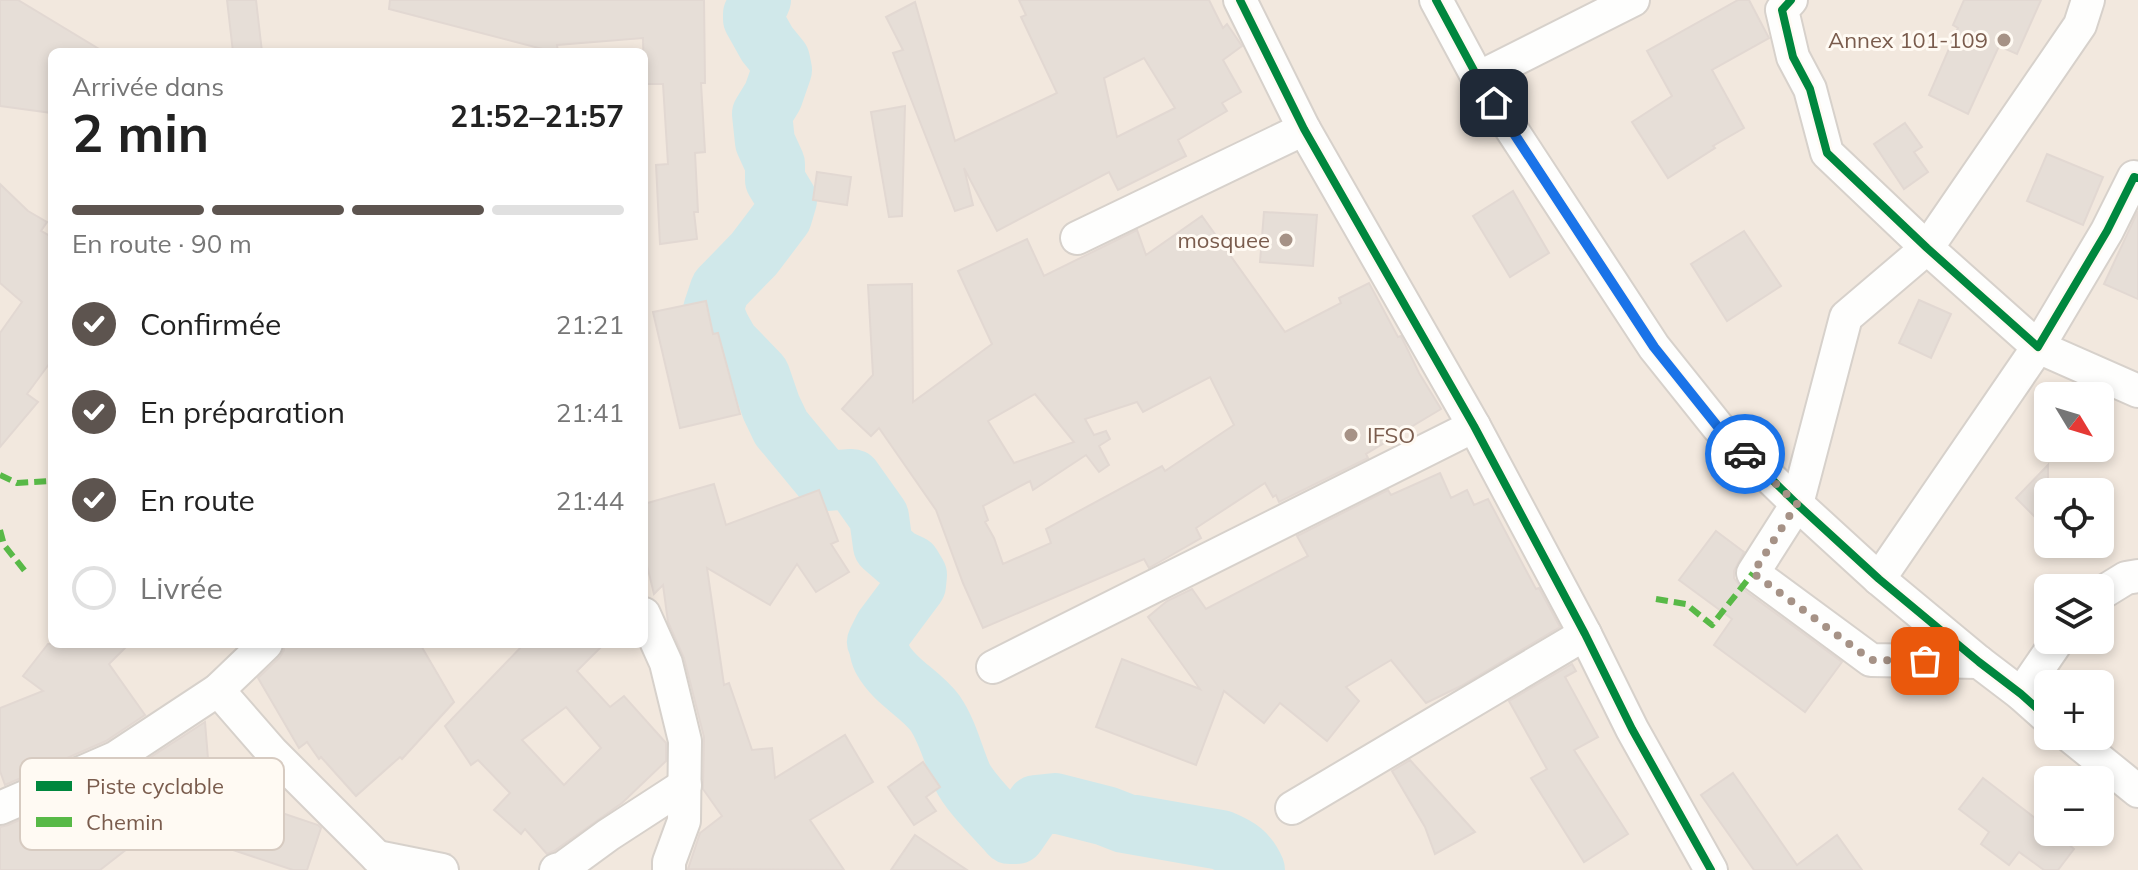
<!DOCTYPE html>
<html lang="fr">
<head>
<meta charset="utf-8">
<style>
	body { margin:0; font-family:Mulish,sans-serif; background:#f2f2f2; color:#222; height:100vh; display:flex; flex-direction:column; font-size:30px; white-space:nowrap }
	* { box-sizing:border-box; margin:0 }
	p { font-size:26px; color:#767676 }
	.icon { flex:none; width:44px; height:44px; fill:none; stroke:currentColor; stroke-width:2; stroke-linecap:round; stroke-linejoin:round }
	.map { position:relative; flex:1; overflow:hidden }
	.details { position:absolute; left:48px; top:48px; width:600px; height:600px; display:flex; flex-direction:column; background:#fff; border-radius:12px; box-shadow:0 4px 12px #0003 }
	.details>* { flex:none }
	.needle { width:52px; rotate:128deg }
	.tools { position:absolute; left:2034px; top:382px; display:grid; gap:16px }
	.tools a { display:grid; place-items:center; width:80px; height:80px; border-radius:12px; background:#fff; box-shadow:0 4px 12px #0003; font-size:40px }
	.pin { position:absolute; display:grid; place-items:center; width:68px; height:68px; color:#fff; margin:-34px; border-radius:16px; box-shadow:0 4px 12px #0006 }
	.courier { position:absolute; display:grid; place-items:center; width:80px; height:80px; margin:-40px; border:6px solid #1a73e8; border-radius:50%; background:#fff; color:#222; box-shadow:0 2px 10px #0007 }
	.headline em { font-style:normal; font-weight:700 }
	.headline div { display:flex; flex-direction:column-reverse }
	.headline { display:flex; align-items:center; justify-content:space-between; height:136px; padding:0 24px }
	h1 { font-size:52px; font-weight:700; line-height:60px }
	.bar { display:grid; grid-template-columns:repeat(4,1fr); gap:12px 8px; align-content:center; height:96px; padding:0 24px }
	.bar i { height:10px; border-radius:6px; background:#e0e0e0 }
	.bar .current { background:#5d544f }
	.bar p { grid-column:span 4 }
	ol { padding:0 24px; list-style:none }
	li { display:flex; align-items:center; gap:24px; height:88px }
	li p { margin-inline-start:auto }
	li .icon { padding:8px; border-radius:50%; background:#5d544f; color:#fff; stroke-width:4 }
	li:last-child { color:#767676 }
	li i { width:44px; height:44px; border:4px solid #e0e0e0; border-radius:50% }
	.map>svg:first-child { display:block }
	.residential { fill:#f2e8de; fill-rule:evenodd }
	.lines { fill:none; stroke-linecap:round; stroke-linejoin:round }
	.river { stroke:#d0e8ea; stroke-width:60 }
	.building { fill:#e6ded7; stroke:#e2d8d2; stroke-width:2; fill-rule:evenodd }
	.minor-casing { stroke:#d7d1cb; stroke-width:36 }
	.minor { stroke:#fefefd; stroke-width:32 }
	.quiet { stroke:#58b947; stroke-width:6; stroke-dasharray:12 6; stroke-linecap:butt }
	.cycleway-casing { stroke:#fffaf3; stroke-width:13 }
	.cycleway { stroke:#00873e; stroke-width:8 }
	.done { stroke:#a69286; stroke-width:8; stroke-dasharray:0 14.4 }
	.route { stroke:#1a73e8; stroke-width:10 }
	.poi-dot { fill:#a69286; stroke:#fffaf3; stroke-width:3 }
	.labels { text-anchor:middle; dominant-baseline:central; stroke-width:6; stroke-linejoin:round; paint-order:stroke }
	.poi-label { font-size:22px; fill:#7a5c4d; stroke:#fffaf3; text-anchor:end }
	.key { fill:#fffaf3; stroke:#d7cbc1; stroke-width:2 }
	.key-label { font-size:22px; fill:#7a5c4d }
</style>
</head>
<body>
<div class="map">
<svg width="2138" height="870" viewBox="0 0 2138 870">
	<rect width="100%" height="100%" fill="#f9f5f0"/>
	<path class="residential" d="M 0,0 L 2138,0 L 2138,870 L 0,870 ZM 52,52 L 644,52 L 644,644 L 52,644 ZM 2048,396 L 2100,396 L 2100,448 L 2048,448 ZM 2048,492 L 2100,492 L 2100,544 L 2048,544 ZM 2048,588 L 2100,588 L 2100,640 L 2048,640 ZM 2048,684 L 2100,684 L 2100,736 L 2048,736 ZM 2048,780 L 2100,780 L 2100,832 L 2048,832 Z"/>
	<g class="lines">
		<path class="river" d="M 761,0 L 753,14 L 753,19 L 767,44 L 780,60 L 782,70 L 773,96 L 762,114 L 765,142 L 775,164 L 775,180 L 787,200 L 782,217 L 754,254 L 720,289 L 713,310 L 720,327 L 729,343 L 760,375 L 771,407 L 781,428 L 825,481 L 852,479 L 879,517 L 883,546 L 898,559 L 911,565 L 917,575 L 916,585 L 884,628 L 877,642 C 880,648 879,654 883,660 C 895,682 920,693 935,713 C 948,732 953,755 962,776 C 970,793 997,819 1010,834 L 1016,834 L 1036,805 L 1055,803 L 1106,816 L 1124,823 L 1221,840 C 1238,847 1248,853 1255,870"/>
	</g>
	<g class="building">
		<polygon points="0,0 18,0 104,52 52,52 52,113 0,106"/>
		<polygon points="227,0 256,0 262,52 233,52"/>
		<polygon points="390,0 704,0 705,83 701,83 705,152 695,153 698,212 694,212 697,239 660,244 656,165 668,164 663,84 644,84 643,38 557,45 558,52 554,52 389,9"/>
		<path d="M 1019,0 L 1209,0 L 1223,28 L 1227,24 L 1242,46 L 1223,60 L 1241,92 L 1222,103 L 1227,111 L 1178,140 L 1186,156 L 1118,190 L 1109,172 L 997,231 L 964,168 L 973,205 L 955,211 L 893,53 L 903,50 L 886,17 L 915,2 L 955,141 L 1057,93 L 1021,17 L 1026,15 ZM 1144,58 L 1175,108 L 1117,137 L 1104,78 Z"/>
		<polygon points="1738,0 1749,0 1769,38 1712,70 1744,128 1713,146 1715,148 1668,178 1632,122 1672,96 1647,51"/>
		<polygon points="1964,0 2041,0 2017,54 1999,46 1968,114 1929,95 1958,28 1953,25"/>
		<polygon points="905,106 902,216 889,217 871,112"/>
		<polygon points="1905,123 1922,147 1914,152 1928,172 1904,189 1874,144"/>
		<polygon points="2047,154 2103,177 2083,225 2027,201"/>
		<polygon points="817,172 851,177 847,205 813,200"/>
		<polygon points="0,184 28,211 47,222 41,231 52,237 52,360 27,394 38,402 0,447 0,333 22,302 0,283"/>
		<polygon points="1513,191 1549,253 1510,277 1473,216"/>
		<polygon points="2138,211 2138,299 2104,284"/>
		<polygon points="1264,212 1317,215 1313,266 1260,262"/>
		<path d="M 1202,216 L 1285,332 L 1341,303 L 1339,298 L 1369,283 L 1398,337 L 1401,336 L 1419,373 L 1441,409 L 1366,454 L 1368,458 L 1279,502 L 1276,495 L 1273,497 L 1265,483 L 1196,528 L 1201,538 L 1149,568 L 1144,559 L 983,628 L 963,583 L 936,510 L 879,428 L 871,436 L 842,409 L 873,375 L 868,285 L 912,284 L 913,402 L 992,344 L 958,271 L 1027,239 L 1044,276 L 1137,230 L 1146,255 ZM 1210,377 L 1234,425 L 1165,471 L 1162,466 L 1046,529 L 1051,543 L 1003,564 L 994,538 L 985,522 L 988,520 L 983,506 L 1030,481 L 1033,490 L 1086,455 L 1099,472 L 1109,465 L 1099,446 L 1110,439 L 1106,431 L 1094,435 L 1085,419 L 1137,402 L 1143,412 ZM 1035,394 L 1074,442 L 1014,463 L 988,421 Z"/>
		<polygon points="1744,231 1781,286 1727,321 1691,264"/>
		<polygon points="1919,300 1951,314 1931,358 1899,343"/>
		<polygon points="706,301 713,334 718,333 740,414 680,428 653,312"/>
		<polygon points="2048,465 2048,530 2016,498"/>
		<polygon points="1440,473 1451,498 1467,490 1474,505 1488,499 1536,589 1539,588 1560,627 1461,686 1426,703 1391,660 1346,687 1359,701 1327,741 1280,703 1264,723 1224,691 1196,765 1096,727 1122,659 1200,689 1148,617 1167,601 1192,589 1206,609 1308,556 1297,536 1388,490 1391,495"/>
		<polygon points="714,484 726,525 819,490 838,541 831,544 849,572 816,592 797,564 770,605 707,568 724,685 729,683 752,750 772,748 775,778 845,735 873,782 810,820 844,870 688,869 700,833 722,816 703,789 704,737 684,658 668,622 663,585 654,594 644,553 644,504"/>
		<polygon points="1716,531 1744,552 1734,571 1734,578 1741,588 1842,662 1805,712 1714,645 1732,619 1679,580"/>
		<polygon points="48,644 129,644 109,664 145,715 106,741 5,785 0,771 0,708 43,691 23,676"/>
		<polygon points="284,644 420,644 454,702 402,759 400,757 356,796 321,757 319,759 307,742 299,748 258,678 280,657 284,650"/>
		<path d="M 524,644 L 604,644 L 577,671 L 610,707 L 624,696 L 666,743 L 666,761 L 622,803 L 554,851 L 547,854 L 525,829 L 521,834 L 494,810 L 510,793 L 478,760 L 471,765 L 445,726 ZM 566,707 L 601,748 L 564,785 L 522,740 Z"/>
		<polygon points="1572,664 1576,671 1565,677 1598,737 1574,750 1628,834 1584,862 1531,778 1547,769 1509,701"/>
		<polygon points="205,722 209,771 255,775 252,803 318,825 321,828 307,870 293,870 185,834 136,842 100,870 0,870 0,827 8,825 123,775"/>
		<polygon points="1410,760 1475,832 1435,854 1425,827 1392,771"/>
		<polygon points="923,762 940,787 926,797 936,811 914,825 888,787"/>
		<polygon points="1733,773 1797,865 1837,835 1862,870 1754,870 1701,795"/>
		<polygon points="1983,778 2048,828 2048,832 2053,832 2074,849 2058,870 2044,870 2019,852 2009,865 1981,844 1989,832 1959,809"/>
		<polygon points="915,835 967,870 891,870"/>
	</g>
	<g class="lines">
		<g class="minor-casing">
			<g id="minor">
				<polyline points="1240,0 1304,129 1474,426 1585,634 1632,729 1711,870"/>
				<polyline points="1436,0 1478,78 1654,347 1718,427 1797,504 1879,579 1979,662 2021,694 2048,718"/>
				<polyline points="1791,0 1782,10 1793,57 1810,89 1827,153 1927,248 2038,347 2107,231 2134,177 2138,178"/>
				<polyline points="1478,78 1633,0"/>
				<polyline points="1077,238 1304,129"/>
				<polyline points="1879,579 2038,347 2138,391"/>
				<polyline points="2100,594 2126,578 2138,576"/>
				<polyline points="644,614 666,663 685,741 684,821 669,862 669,870"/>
				<polyline points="1979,662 1871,660 1753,573 1797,504 1846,317 1927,248 2080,25 2088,0"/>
				<polyline points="993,667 1474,426"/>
				<polyline points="218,690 272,752 377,857 397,870"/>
				<polyline points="2021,694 2058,640"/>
				<polyline points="2070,736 2138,791"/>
				<polyline points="0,808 115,758 218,690 266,644"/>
				<polyline points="1292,808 1585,634"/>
				<polyline points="377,857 442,870"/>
				<polyline points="556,870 563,868 608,835 685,785"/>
			</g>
		</g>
		<use href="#minor" class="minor"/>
		<g class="quiet">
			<polyline points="0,475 17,483 52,481"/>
			<polyline points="0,530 4,545 25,571"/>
			<polyline points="1656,599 1686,604 1712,625 1753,573"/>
		</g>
		<g class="cycleway-casing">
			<g id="cycleway">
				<polyline points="1240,0 1304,129 1474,426 1585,634 1632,729 1711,870"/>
				<polyline points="1436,0 1478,78 1654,347 1718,427 1797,504 1879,579 1979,662 2021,694 2048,718"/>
				<polyline points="1791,0 1782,10 1793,57 1810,89 1827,153 1927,248 2038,347 2107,231 2134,177 2138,178"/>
			</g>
		</g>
		<use href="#cycleway" class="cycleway"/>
	</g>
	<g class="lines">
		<polyline class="done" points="1745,454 1797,504 1753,573 1871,660 1925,661"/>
		<polyline class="route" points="1494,103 1654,347 1718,427 1745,454"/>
	</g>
	<g class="poi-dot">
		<circle cx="2004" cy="40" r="8"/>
		<circle cx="1286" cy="240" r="8"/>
		<circle cx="1351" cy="435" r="8"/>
	</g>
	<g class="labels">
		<g class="poi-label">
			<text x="1988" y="40">Annex 101-109</text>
			<text x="1270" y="240">mosquee</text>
			<text x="1367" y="435" text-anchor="start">IFSO</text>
		</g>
	</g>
	<rect x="20" y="758" width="264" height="92" rx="12" class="key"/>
	<rect x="36" y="781" width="36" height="10" fill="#00873e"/>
	<rect x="36" y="817" width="36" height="10" fill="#58b947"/>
	<g class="key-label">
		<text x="86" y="794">Piste cyclable</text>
		<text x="86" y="830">Chemin</text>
	</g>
</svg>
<div class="tools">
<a><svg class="needle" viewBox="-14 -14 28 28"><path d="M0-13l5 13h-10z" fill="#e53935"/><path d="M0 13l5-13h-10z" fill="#767676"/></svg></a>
<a><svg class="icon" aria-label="locate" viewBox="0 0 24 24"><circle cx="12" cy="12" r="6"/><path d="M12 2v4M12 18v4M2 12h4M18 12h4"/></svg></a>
<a><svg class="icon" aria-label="layers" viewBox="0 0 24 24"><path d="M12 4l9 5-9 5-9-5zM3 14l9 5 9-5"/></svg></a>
<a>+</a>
<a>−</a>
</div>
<div class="pin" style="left:1925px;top:661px;background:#ea580c"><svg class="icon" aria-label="bag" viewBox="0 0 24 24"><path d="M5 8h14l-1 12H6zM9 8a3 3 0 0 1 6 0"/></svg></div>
<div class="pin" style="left:1494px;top:103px;background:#1f2937"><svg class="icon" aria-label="home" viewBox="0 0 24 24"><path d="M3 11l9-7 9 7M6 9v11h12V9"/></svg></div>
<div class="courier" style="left:1745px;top:454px"><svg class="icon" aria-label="car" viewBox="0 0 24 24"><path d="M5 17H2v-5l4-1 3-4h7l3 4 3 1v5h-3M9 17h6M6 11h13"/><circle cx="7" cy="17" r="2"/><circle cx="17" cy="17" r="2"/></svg></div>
<section class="details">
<div class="headline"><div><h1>2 min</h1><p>Arrivée dans</p></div><em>21:52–21:57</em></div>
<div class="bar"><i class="current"></i><i class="current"></i><i class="current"></i><i></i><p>En route · 90 m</p></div>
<ol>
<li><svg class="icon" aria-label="check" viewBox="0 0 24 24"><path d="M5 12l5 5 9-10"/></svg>Confirmée<p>21:21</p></li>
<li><svg class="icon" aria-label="check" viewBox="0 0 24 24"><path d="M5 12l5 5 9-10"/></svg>En préparation<p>21:41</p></li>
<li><svg class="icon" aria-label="check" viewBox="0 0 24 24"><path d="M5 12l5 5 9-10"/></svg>En route<p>21:44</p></li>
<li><i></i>Livrée</li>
</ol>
</section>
</div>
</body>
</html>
